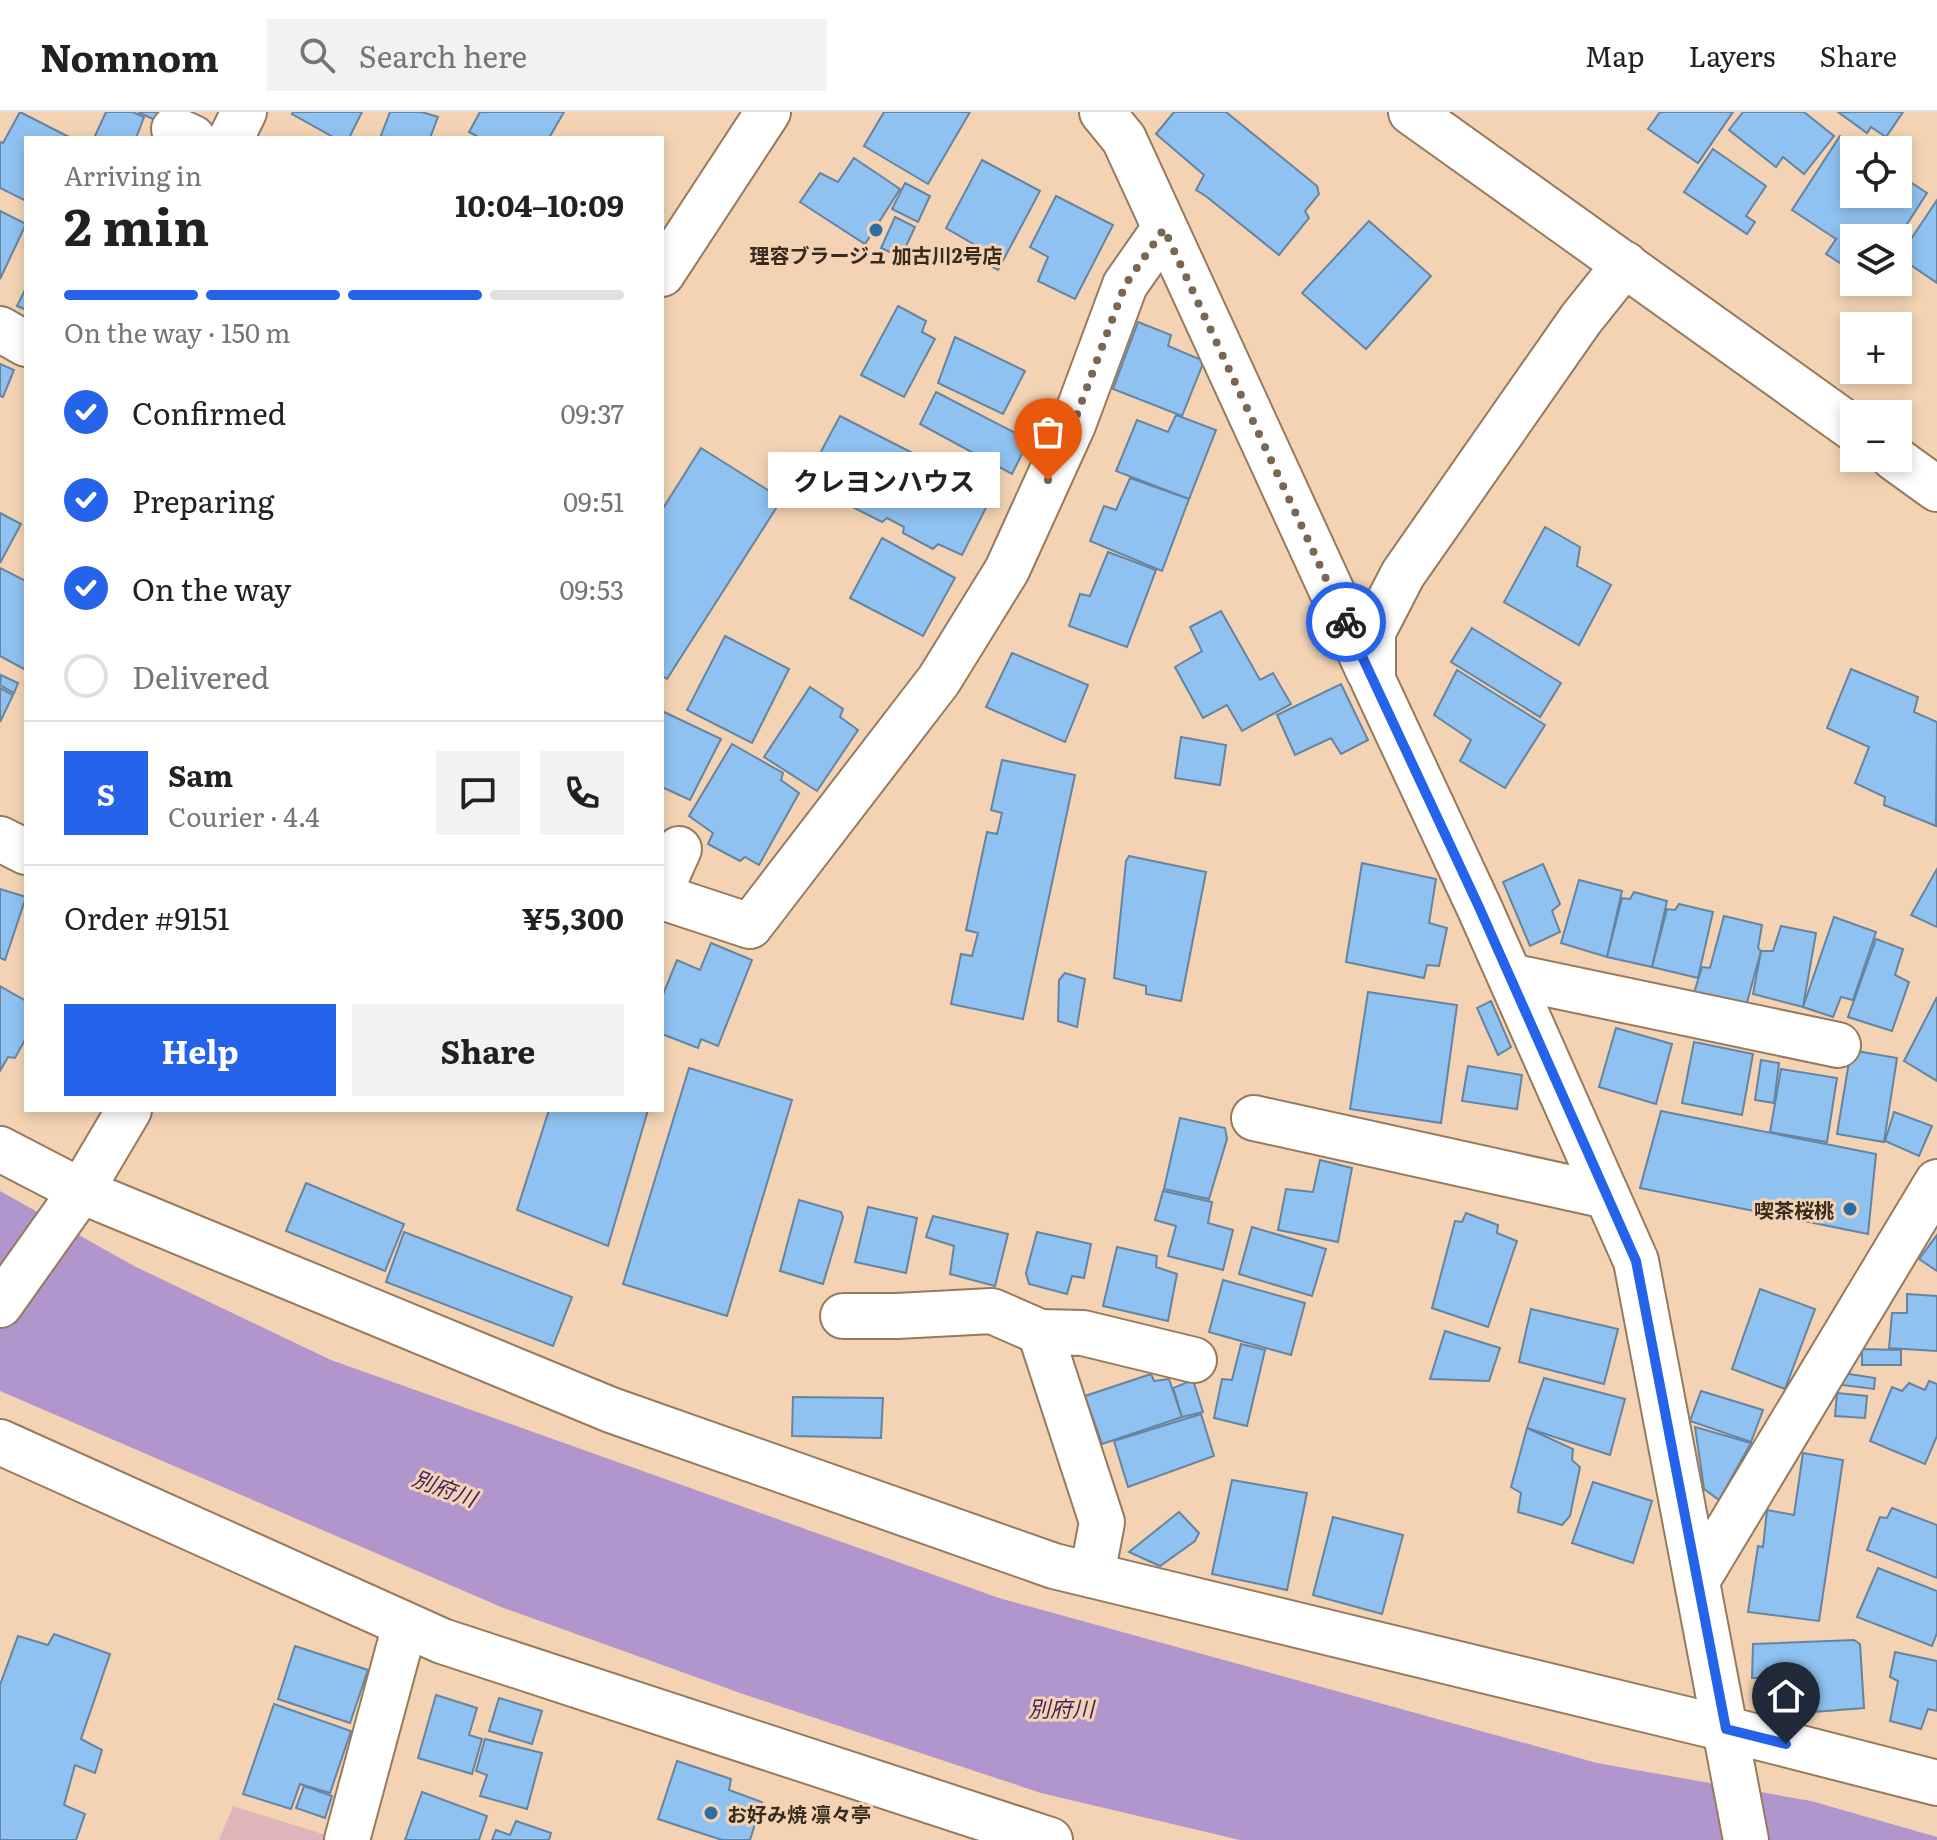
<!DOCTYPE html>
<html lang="en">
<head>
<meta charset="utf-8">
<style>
	body { margin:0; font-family:Literata,"Noto Sans JP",serif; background:#f2f2f2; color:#202124; height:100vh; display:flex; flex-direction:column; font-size:30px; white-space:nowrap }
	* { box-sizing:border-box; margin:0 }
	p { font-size:26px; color:#757577 }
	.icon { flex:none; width:44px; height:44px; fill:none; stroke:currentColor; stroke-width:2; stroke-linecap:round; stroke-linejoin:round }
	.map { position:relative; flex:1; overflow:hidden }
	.drawer { position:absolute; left:24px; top:24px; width:640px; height:976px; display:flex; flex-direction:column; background:#fff; border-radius:0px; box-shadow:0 4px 12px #0003 }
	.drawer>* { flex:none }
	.controls { position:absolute; left:1840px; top:24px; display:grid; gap:16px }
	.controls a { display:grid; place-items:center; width:72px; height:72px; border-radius:0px; background:#fff; box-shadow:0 4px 12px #0003; font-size:40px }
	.pin { position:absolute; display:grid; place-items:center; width:68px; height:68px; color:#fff; margin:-82px -34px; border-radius:50% 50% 50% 0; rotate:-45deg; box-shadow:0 0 8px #0007 }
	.pin .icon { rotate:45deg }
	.courier { position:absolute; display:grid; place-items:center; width:80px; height:80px; margin:-40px; border:6px solid #2563eb; border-radius:50%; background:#fff; color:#222; box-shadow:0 2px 10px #0007 }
	.bubble { position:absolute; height:56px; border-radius:0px; background:#fff; box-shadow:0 4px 12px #0003; font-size:26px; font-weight:700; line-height:56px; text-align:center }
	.headline em { font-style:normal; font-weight:700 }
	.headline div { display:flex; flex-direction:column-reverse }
	.headline { display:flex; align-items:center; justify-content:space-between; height:136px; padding:0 40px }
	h1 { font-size:52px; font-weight:700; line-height:60px }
	.bar { display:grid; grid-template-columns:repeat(4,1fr); gap:12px 8px; align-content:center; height:96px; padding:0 40px }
	.bar i { height:10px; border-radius:6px; background:#e0e0e0 }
	.bar .active { background:#2563eb }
	.bar p { grid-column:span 4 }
	.line { display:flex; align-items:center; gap:20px; padding:0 40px; border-top:2px solid #e0e0e0 }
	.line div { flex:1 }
	.round { display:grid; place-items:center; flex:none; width:84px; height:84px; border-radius:0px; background:#f2f2f2 }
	ol { padding:0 40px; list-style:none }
	li { display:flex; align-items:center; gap:24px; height:88px }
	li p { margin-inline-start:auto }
	li .icon { padding:8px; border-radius:50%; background:#2563eb; color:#fff; stroke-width:4 }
	li:last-child { color:#757577 }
	li i { width:44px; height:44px; border:4px solid #e0e0e0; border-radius:50% }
	.action { display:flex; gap:16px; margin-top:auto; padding:16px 40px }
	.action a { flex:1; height:92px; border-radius:0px; background:#2563eb; color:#fff; font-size:32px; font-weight:700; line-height:92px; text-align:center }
	.action a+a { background:#f2f2f2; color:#202124 }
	header { display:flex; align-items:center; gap:48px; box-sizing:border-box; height:112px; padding:0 40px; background:#fff; border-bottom:2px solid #e0e0e0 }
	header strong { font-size:38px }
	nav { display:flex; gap:44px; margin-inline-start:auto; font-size:28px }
	.search { width:560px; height:72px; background:#f2f2f2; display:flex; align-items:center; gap:20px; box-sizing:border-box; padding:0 28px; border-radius:0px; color:#757577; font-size:30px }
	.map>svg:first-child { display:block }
	.green { fill:#e1b4bb }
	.water { fill:#b195cd }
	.building { fill:#8fc2f0; stroke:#6684a0; stroke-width:2 }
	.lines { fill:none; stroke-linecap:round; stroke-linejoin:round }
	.street-casing { stroke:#977a5d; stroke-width:48 }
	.secondary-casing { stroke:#977a5d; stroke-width:48 }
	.street { stroke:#fff; stroke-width:44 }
	.secondary { stroke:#fff; stroke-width:44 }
	.done { stroke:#796653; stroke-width:8; stroke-dasharray:0 14.4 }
	.route { stroke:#2563eb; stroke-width:10 }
	.poi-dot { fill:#2d6ea4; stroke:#f3d3b3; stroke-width:3 }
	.labels { text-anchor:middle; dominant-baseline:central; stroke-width:6; stroke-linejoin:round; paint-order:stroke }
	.poi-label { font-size:20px; font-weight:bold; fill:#372b1f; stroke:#f3d3b3 }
	.water-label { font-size:22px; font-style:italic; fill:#441e61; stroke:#f3d3b3 }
</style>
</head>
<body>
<header>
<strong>Nomnom</strong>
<div class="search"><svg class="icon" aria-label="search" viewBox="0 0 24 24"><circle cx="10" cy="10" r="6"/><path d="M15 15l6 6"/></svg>Search here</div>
<nav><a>Map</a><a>Layers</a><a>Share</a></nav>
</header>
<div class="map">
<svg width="1937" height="1728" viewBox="0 0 1937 1728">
	<rect width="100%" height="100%" fill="#f3d3b3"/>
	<polygon class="green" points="233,1694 329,1724 328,1728 219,1728"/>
	<polygon class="water" points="0,1079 136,1155 331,1248 999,1486 1597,1651 1811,1689 1937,1725 1937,1728 1240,1728 1041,1681 743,1582 501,1495 0,1279"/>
	<g class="building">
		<polygon points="20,0 71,26 26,26 26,89 0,76 0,30 3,31"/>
		<polygon points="106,0 133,0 144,5 136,26 94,26"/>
		<polygon points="138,0 162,0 157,9"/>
		<polygon points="293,0 362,0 349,26 335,26 292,2"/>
		<polygon points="390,0 422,0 438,5 430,26 380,26"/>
		<polygon points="480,0 564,0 549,26 480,26 469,20"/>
		<polygon points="884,0 970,0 928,72 864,34"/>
		<polygon points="1174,0 1226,0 1317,74 1319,82 1305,99 1309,106 1279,143 1207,85 1196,78 1204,63 1156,22"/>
		<polygon points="1660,0 1733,0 1698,51 1648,17"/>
		<polygon points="1743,0 1804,0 1834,24 1804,62 1783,45 1776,55 1729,18"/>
		<polygon points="1838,0 1903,0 1886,25 1871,15 1867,21"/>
		<polygon points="1840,24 1862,38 1854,38 1854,82 1898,82 1898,62 1927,81 1898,126 1854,126 1854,160 1826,142 1836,127 1792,98"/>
		<polygon points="1713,37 1766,74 1746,104 1755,110 1747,122 1684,80"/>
		<polygon points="854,46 900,77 865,132 800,90 820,61 838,70"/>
		<polygon points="982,48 1040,79 998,158 971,144 975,133 946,116"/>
		<polygon points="905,71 930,84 918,110 892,97"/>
		<polygon points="1056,84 1113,113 1075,187 1038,169 1048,145 1030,135"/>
		<polygon points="1937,88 1937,171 1899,145"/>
		<polygon points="0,99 26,112 0,167"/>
		<polygon points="895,105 915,115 901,145 881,136"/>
		<polygon points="1369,109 1431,164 1366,237 1302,181"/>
		<polygon points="26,176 26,198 17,194"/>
		<polygon points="898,194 926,209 922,220 935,227 904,285 861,263"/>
		<polygon points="1138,210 1171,223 1168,234 1204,249 1182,304 1113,277"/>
		<polygon points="955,225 1025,259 1003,302 938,271"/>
		<polygon points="0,252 14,258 3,285 0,284"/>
		<polygon points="936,280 1029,328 1012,362 920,312"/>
		<polygon points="1176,303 1216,318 1189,387 1116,359 1137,308 1168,320"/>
		<polygon points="840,304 993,382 962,443 938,432 933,437 903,421 904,415 887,406 882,410 829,383 831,378 808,364"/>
		<polygon points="701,336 782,387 667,567 662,564 662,398"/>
		<polygon points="1130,366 1189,387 1162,459 1090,429 1104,394 1116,398"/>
		<polygon points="0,401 21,412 0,451"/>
		<polygon points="1545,415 1580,435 1577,454 1611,473 1579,533 1504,490"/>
		<polygon points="882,426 955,466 923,524 850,486"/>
		<polygon points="1108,440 1156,458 1127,535 1069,514 1080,482 1090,484"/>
		<polygon points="0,456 26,469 26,558 0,544"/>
		<polygon points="1221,499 1260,568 1273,561 1291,592 1242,619 1227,593 1203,606 1175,555 1202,539 1190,515"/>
		<polygon points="1472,516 1561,571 1540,605 1451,550"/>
		<polygon points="725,524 789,557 752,631 687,598"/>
		<polygon points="1012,541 1088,573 1065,630 986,595"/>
		<polygon points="1851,557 1918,585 1914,600 1937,610 1936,714 1884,693 1885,685 1855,671 1869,635 1827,616"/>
		<polygon points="1457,558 1545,613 1505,676 1460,649 1471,628 1434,603"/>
		<polygon points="1,563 18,571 14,581 0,573"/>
		<polygon points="1341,572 1368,628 1341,642 1331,626 1295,643 1277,603"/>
		<polygon points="810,575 843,597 840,605 858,618 817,679 764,645"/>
		<polygon points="0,576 13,583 0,610"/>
		<polygon points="662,599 721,627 690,688 662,675"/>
		<polygon points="1181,625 1226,633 1220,673 1175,666"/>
		<polygon points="732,632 783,661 781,668 799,681 759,753 745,745 740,749 708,732 713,721 689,704"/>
		<polygon points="1002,648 1075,663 1023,907 951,892 961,842 972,844 978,821 966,818 987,720 997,722 1002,701 991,698"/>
		<polygon points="1129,744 1206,760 1181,889 1146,882 1146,874 1114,866 1126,749"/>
		<polygon points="1362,751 1436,767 1429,811 1447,816 1439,854 1427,853 1424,866 1346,850"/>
		<polygon points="1543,752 1560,792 1552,799 1560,820 1530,834 1503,770"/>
		<polygon points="1937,757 1937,815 1911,803"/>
		<polygon points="1579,768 1622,779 1607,845 1561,831"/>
		<polygon points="0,777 26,785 5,848 0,846"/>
		<polygon points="1634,780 1667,789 1652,855 1607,845 1622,786 1630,787"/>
		<polygon points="1679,792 1713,800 1698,866 1652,855 1667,797 1675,798"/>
		<polygon points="1724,804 1762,813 1758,836 1761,839 1746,894 1694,881 1702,855 1710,856"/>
		<polygon points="1834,805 1876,820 1853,888 1841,885 1833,905 1803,895"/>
		<polygon points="1781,814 1816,821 1803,895 1753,882 1761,839 1773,839"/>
		<polygon points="1876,827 1903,837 1895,863 1909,870 1892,919 1848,905"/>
		<polygon points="711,831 752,848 718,934 701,927 698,936 662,922 662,885 677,848 700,858"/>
		<polygon points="1065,861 1085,867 1077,915 1058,909 1059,868"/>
		<polygon points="0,874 26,889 26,926 15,946 8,945 0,959"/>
		<polygon points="1368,880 1457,893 1441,1011 1350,997"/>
		<polygon points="1937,885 1937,969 1904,949"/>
		<polygon points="1491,889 1511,935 1498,943 1477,896"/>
		<polygon points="1616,916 1672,932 1656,992 1599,975"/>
		<polygon points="1694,930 1753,942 1742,1003 1682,991"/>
		<polygon points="1851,938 1897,946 1884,1030 1837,1022"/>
		<polygon points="1761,948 1779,951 1774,991 1755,988"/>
		<polygon points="1468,954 1522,963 1517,997 1462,989"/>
		<polygon points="689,956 792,988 727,1204 623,1172"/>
		<polygon points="1781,957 1837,966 1827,1030 1770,1020"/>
		<polygon points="549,998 648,998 608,1134 517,1098"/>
		<polygon points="1661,999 1876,1042 1868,1122 1640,1076"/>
		<polygon points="1894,1000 1932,1014 1919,1044 1885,1029"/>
		<polygon points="1180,1006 1225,1016 1227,1027 1209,1087 1164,1077"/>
		<polygon points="1320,1048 1352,1056 1338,1130 1278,1118 1286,1077 1313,1080"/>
		<polygon points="306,1071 404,1112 385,1159 286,1119"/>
		<polygon points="1163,1079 1212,1090 1208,1111 1233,1118 1223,1158 1168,1144 1176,1114 1155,1108"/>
		<polygon points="799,1088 841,1100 843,1105 823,1172 780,1159"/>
		<polygon points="868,1095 917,1106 906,1161 855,1150"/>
		<polygon points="1466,1101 1498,1113 1497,1121 1517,1129 1488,1215 1432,1196 1455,1109 1462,1110"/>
		<polygon points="933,1104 1008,1122 995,1174 950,1162 954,1134 926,1125"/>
		<polygon points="1252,1115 1326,1137 1312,1184 1239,1162"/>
		<polygon points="404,1120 572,1185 553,1234 386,1170"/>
		<polygon points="1037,1120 1091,1132 1084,1166 1072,1164 1067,1182 1029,1172 1026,1161"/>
		<polygon points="1937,1123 1937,1159 1919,1147"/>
		<polygon points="1117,1135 1157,1144 1156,1155 1177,1162 1168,1209 1103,1194"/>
		<polygon points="1223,1168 1305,1191 1291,1243 1209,1220"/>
		<polygon points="1760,1177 1815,1197 1785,1277 1732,1257"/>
		<polygon points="1907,1182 1937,1184 1937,1239 1889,1236 1892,1201 1907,1201"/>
		<polygon points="1531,1197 1618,1217 1604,1272 1519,1250"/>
		<polygon points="1445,1219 1500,1236 1489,1269 1430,1267"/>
		<polygon points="1241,1232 1265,1238 1247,1314 1214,1306 1222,1267 1232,1268"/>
		<polygon points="1862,1237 1901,1238 1901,1253 1862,1253"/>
		<polygon points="1843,1261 1875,1266 1874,1277 1842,1273"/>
		<polygon points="1151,1262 1154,1269 1169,1267 1182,1305 1102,1332 1085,1284"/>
		<polygon points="1544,1266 1625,1287 1610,1343 1527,1316"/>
		<polygon points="1193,1268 1203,1300 1182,1305 1173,1276"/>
		<polygon points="1929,1269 1937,1272 1937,1324 1925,1352 1870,1329 1892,1275 1902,1279 1909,1271 1925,1278"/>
		<polygon points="1701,1279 1763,1298 1751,1330 1690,1309"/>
		<polygon points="1837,1281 1867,1284 1865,1306 1835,1304"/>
		<polygon points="793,1285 883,1286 881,1326 792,1324"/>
		<polygon points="1201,1302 1214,1344 1128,1375 1114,1329"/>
		<polygon points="1695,1315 1751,1331 1719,1388 1704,1377"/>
		<polygon points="1527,1316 1573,1337 1572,1348 1580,1355 1570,1404 1562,1413 1518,1400 1521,1381 1511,1375"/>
		<polygon points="1803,1341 1843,1348 1819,1509 1748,1500 1758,1434 1763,1435 1767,1398 1794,1403"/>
		<polygon points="1232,1368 1307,1381 1287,1478 1212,1462"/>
		<polygon points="1593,1370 1652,1389 1633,1451 1572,1431"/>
		<polygon points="1892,1396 1937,1413 1937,1466 1867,1438 1880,1405 1887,1406"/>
		<polygon points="1179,1400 1199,1421 1195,1429 1160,1454 1129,1440"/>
		<polygon points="1333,1405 1403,1423 1382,1502 1313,1483"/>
		<polygon points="1878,1456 1937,1479 1937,1521 1932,1534 1857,1505"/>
		<polygon points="54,1522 110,1542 81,1627 102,1638 95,1661 75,1653 64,1693 85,1702 76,1728 0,1728 0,1573 18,1524 48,1533"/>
		<polygon points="1854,1528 1860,1532 1864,1596 1801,1601 1797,1565 1752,1566 1753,1532"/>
		<polygon points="295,1534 368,1558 350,1611 278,1587"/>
		<polygon points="1895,1540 1937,1549 1937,1599 1928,1597 1921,1617 1890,1609 1898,1569 1890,1565"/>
		<polygon points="436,1583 477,1596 469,1623 482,1627 472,1662 418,1646"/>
		<polygon points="499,1586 542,1599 532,1632 489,1619"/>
		<polygon points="274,1592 351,1619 330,1681 300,1672 291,1697 243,1682"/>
		<polygon points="485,1627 542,1641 527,1697 480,1684 487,1663 476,1659"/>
		<polygon points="677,1649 731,1667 729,1678 762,1690 750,1728 722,1728 658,1707"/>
		<polygon points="304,1674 332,1684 325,1706 296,1696"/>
		<polygon points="422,1680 487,1704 479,1728 405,1728"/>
		<polygon points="516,1709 551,1721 549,1728 492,1728 496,1718 510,1723"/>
	</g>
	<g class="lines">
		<g class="street-casing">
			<g id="street">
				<polyline points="1102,0 1124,27 1369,560"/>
				<polyline points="174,17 193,26"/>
				<polyline points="231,26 244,0"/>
				<polyline points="1625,152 1581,207 1403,462 1373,520 1373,568 1479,795 1636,1149 1746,1728"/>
				<polyline points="0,217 26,232"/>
				<polyline points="0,727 26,740"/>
				<polyline points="662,775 679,737"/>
				<polyline points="662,785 750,814 939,568 1007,458 1073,313 1125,173 1164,117"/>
				<polyline points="1510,864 1838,933"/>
				<polyline points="1254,1006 1607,1084"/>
				<polyline points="0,1037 81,1079 611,1298 1054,1454 1726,1617 1937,1671"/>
				<polyline points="843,1204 897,1204 992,1199 1040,1220 1102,1410 1092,1463"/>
				<polyline points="1040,1220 1083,1221 1194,1248"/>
				<polyline points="0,1330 442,1529 1050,1728"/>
				<polyline points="1697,1469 1937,1070"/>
				<polyline points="347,1728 405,1513"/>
			</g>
		</g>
		<g class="secondary-casing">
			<g id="secondary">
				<polyline points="1411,0 1854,317"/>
				<polyline points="662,162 768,0"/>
				<polyline points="1894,346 1937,377"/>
				<polyline points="0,1193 81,1079 129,998"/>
			</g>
		</g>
		<use href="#street" class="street"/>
		<use href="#secondary" class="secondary"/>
	</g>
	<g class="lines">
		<polyline class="done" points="1048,368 1073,313 1125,173 1164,117 1346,510"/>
		<polyline class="route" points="1346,510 1479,795 1636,1149 1726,1617 1786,1632"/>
	</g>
	<g class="poi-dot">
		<circle cx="876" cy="118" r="8"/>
		<circle cx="1850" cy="1097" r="8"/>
		<circle cx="711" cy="1701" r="8"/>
	</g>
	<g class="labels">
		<g class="poi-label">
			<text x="876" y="142">理容ブラージュ 加古川2号店</text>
			<text x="1834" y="1097" text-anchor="end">喫茶桜桃</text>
			<text x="727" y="1701" text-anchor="start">お好み焼 凛々亭</text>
		</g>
		<g class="water-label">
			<text transform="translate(445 1375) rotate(20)">別府川</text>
			<text x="1061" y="1595">別府川</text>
		</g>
	</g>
</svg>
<div class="controls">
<a><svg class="icon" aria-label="locate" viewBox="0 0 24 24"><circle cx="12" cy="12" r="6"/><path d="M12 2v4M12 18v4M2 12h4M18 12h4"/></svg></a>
<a><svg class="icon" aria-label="layers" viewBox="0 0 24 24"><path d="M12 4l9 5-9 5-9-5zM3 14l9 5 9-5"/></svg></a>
<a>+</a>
<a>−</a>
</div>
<div class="pin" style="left:1048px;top:368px;background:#ea580c"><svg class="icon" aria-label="bag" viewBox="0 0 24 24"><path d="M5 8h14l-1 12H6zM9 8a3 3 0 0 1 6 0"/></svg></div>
<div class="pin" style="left:1786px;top:1632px;background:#1f2937"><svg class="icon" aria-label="home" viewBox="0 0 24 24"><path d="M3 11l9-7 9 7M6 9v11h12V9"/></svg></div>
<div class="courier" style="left:1346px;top:510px"><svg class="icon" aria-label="bike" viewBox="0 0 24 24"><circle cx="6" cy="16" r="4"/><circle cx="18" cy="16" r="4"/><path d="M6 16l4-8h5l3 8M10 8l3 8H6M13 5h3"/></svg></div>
<div class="bubble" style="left:768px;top:340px;width:232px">クレヨンハウス</div>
<section class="drawer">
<div class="headline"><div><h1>2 min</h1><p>Arriving in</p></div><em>10:04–10:09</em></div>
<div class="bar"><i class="active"></i><i class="active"></i><i class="active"></i><i></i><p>On the way · 150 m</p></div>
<ol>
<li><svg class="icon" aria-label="check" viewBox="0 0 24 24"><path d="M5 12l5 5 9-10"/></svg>Confirmed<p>09:37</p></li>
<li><svg class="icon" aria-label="check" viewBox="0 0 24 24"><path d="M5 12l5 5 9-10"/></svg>Preparing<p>09:51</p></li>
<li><svg class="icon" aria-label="check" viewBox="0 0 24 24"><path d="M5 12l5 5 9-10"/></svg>On the way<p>09:53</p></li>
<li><i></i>Delivered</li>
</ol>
<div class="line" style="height:144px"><b class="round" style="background:#2563eb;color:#fff">S</b><div><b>Sam</b><p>Courier · 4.4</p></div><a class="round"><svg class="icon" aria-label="chat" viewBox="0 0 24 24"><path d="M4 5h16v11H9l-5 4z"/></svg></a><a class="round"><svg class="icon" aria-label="phone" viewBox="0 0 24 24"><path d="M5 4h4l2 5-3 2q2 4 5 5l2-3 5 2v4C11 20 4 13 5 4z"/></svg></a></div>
<div class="line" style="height:104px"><div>Order #9151</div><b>¥5,300</b></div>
<div class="action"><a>Help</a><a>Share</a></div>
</section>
</div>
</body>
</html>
